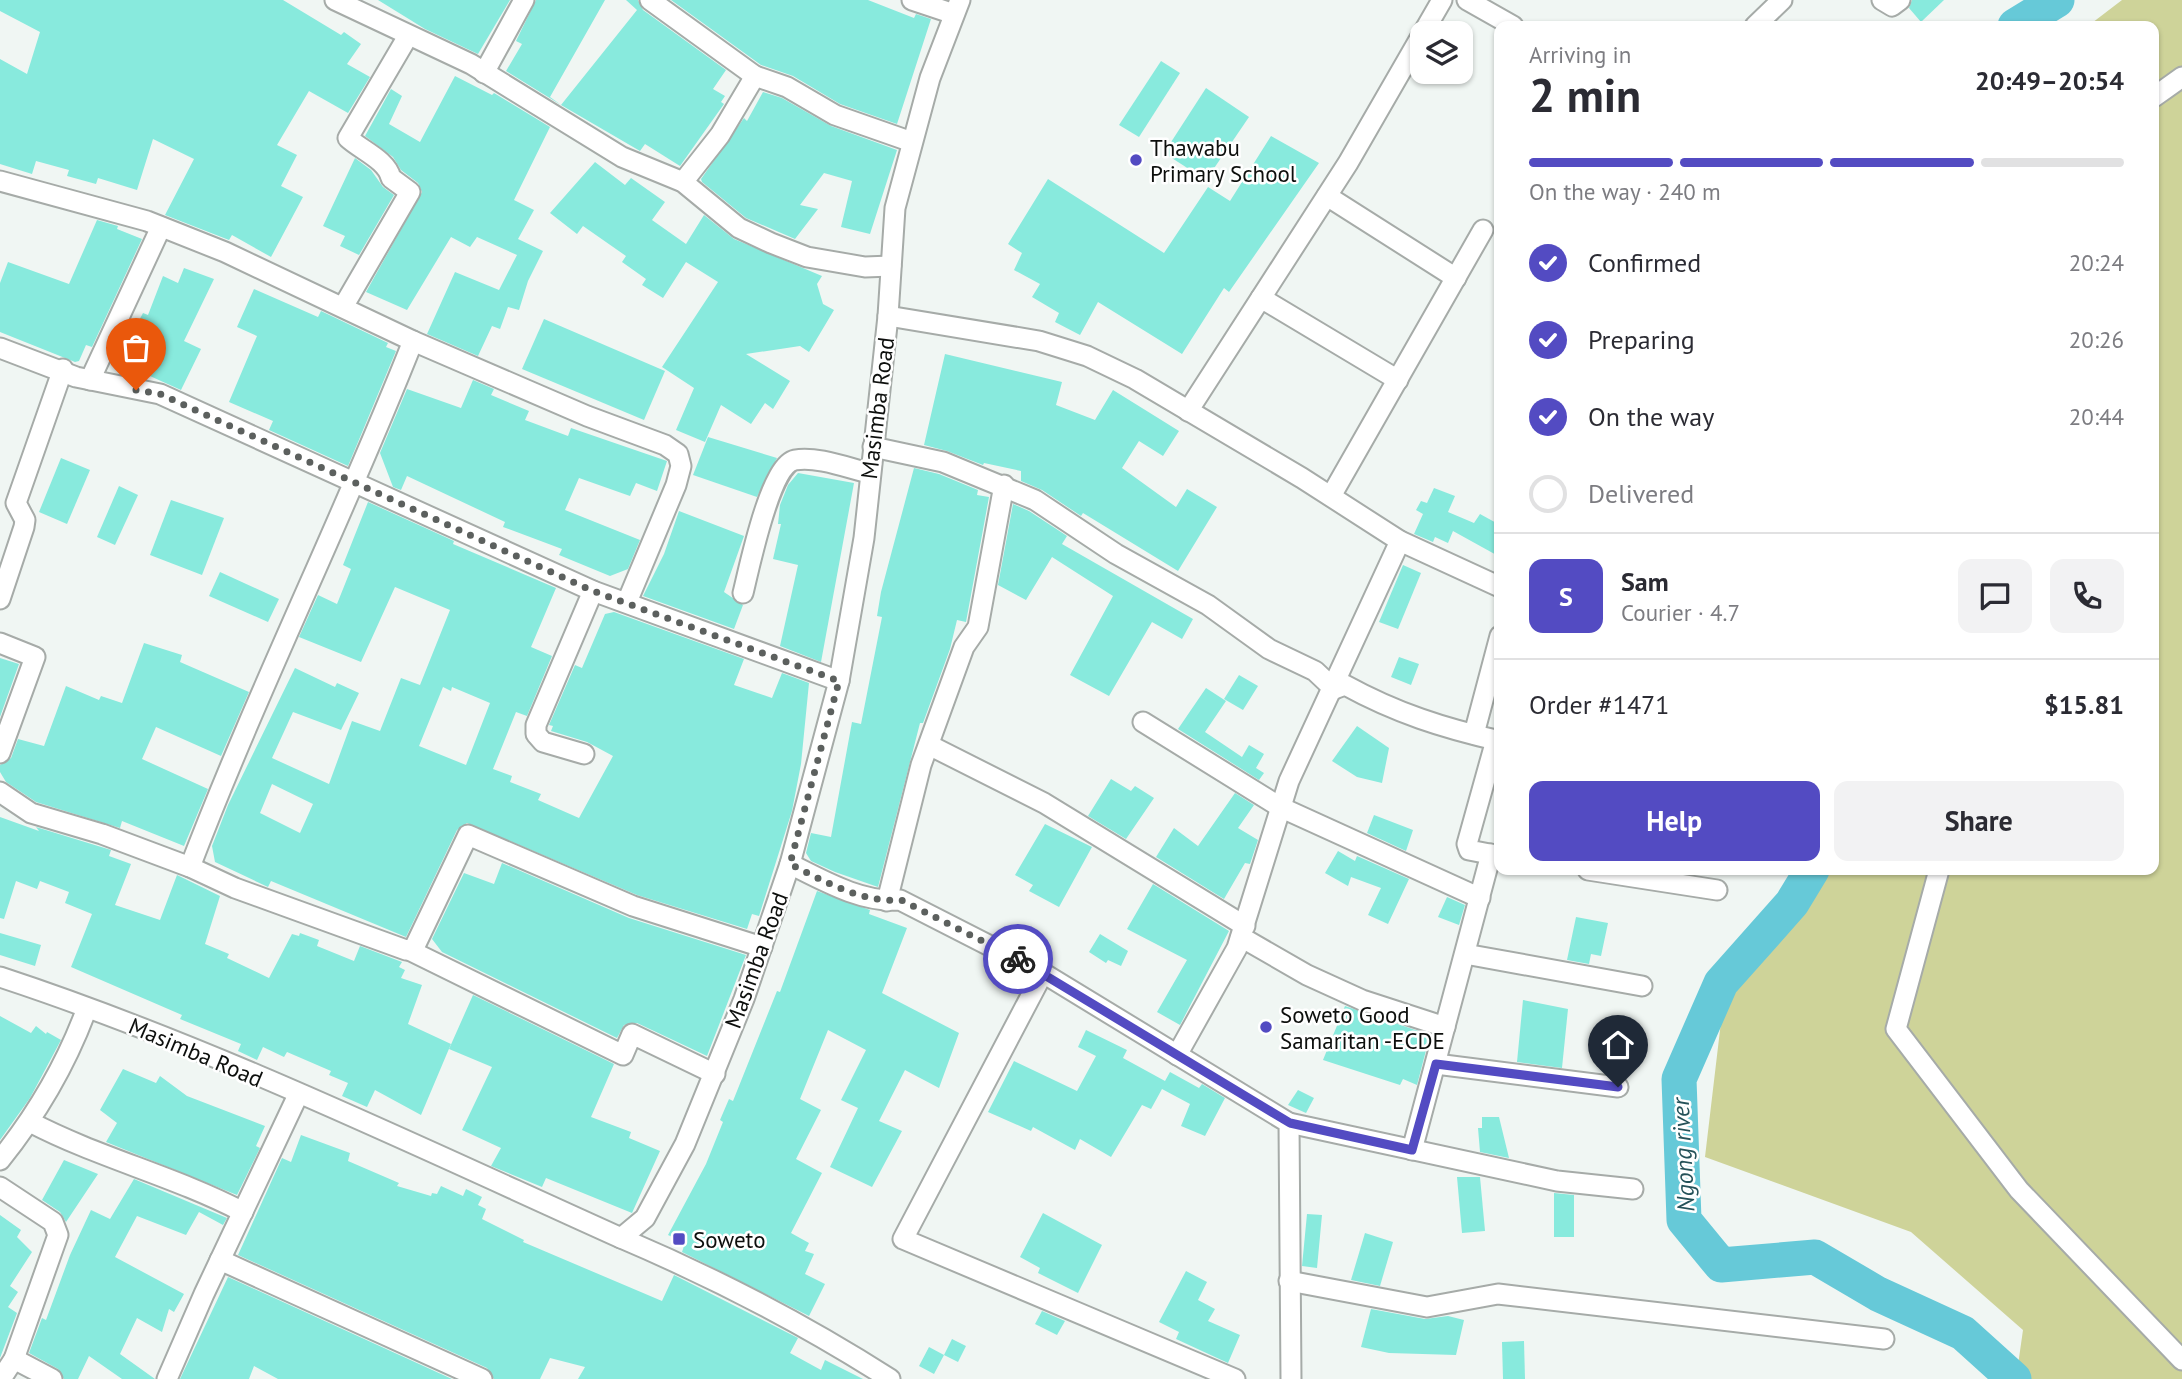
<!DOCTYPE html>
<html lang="en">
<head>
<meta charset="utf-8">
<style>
	body { margin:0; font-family:"PT Sans",sans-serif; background:#f2f2f3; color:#2b2b33; height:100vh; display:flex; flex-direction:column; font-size:26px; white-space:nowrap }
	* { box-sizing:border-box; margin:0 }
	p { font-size:23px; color:#7c7c81 }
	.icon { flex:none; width:38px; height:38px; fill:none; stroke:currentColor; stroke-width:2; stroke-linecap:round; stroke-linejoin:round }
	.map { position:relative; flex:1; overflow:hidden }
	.sheet { position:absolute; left:1494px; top:21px; width:665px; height:854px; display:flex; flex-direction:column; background:#fff; border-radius:14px; box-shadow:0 2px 5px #0004 }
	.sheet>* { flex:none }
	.fabs { position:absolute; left:1410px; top:21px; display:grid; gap:14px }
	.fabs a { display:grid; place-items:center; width:63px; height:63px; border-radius:14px; background:#fff; box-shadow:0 2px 5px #0004; font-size:35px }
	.pin { position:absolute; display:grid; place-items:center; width:60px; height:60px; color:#fff; margin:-72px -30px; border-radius:50% 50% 50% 0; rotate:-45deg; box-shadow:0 0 7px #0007 }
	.pin .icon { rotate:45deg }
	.courier { position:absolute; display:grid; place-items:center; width:70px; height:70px; margin:-35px; border:5px solid #534bc2; border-radius:50%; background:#fff; color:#222; box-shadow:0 2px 9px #0007 }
	.headline em { font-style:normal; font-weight:800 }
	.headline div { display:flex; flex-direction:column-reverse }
	.headline { display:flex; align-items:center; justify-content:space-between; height:119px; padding:0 35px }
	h1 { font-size:46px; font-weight:800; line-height:52px }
	.bar { display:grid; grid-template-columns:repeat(4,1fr); gap:10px 7px; align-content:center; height:84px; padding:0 35px }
	.bar i { height:9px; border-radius:5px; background:#e1e1e2 }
	.bar .current { background:#534bc2 }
	.bar p { grid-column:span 4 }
	.line { display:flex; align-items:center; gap:18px; padding:0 35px; border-top:2px solid #e1e1e2 }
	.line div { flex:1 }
	.round { display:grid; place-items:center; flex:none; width:74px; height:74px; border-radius:14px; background:#f2f2f3 }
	ol { padding:0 35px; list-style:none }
	li { display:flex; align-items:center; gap:21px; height:77px }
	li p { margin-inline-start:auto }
	li .icon { padding:7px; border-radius:50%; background:#534bc2; color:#fff; stroke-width:4 }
	li:last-child { color:#7c7c81 }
	li i { width:38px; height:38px; border:4px solid #e1e1e2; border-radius:50% }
	.cta { display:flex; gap:14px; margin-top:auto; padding:14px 35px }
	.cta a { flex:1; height:80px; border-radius:14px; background:#534bc2; color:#fff; font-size:28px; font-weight:800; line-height:80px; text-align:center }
	.cta a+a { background:#f2f2f3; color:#2b2b33 }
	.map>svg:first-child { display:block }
	.green { fill:#ced399 }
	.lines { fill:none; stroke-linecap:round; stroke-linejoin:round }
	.river { stroke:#66c9d8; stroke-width:35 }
	.building { fill:#88eadd; fill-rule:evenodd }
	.minor-casing { stroke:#a6aba8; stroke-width:23 }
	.minor { stroke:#fff; stroke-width:19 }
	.done { stroke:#5c605e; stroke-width:7; stroke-dasharray:0 12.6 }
	.route { stroke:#534bc2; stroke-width:9 }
	.poi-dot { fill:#534bc2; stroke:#fff; stroke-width:2.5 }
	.labels { text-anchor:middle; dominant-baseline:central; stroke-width:5; stroke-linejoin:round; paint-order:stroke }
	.poi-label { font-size:23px; fill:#0d0f0d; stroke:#fff; text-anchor:start }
	.street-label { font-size:23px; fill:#0d0f0d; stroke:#fff }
	.water-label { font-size:24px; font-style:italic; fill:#255259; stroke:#fff }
</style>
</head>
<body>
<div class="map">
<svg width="2182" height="1379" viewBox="0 0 2182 1379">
	<rect width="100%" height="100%" fill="#f0f6f3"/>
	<polygon class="green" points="2122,0 2182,0 2182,1379 2016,1379 2023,1330 1911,1232 1705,1157 1727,971 1810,870 2154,870 2154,26 2088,26"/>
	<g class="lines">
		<g class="river">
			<polyline points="2015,26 2057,0"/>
			<polyline points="1812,870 1792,903 1721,983 1679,1079 1684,1220 1721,1265 1815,1257 1878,1294 1963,1333 2014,1379"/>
		</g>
	</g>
	<g class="building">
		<polygon points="0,0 283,0 341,35 344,32 361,44 347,64 370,77 348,113 309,91 277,145 297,155 281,186 303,197 271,257 232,235 229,240 165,215 194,159 153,139 137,190 98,178 96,184 67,176 69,170 36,161 32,174 0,164 0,59 27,74 40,32 0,11"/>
		<polygon points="378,0 510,0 478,54 425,29"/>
		<polygon points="536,0 605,0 550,97 561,105 506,71 522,44 516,41"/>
		<polygon points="626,0 638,0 643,10 726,70 713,89 725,96 721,102 724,104 680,166 645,144 640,151 561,105 637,10"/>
		<polygon points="671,0 868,0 914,18 916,14 931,19 897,124 840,104 793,76 761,65"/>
		<polygon points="1912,0 1944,0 1921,22 1909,8"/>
		<polygon points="1161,61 1180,73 1139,137 1119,125"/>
		<polygon points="455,76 492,95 494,93 550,127 514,200 534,210 518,239 543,251 528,281 519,310 508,307 500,329 492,326 478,356 427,334 455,272 499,290 517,255 477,237 470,247 451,237 407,310 366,292 422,192 418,183 401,170 393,157 365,136 391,89 402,96 389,124 420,142"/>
		<polygon points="1206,88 1249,117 1206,180 1164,153"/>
		<polygon points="763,92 782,98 831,126 897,150 870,234 841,227 852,181 824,173 800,205 818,209 795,239 746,218 702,182 701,179 744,118 747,121"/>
		<polygon points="1271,136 1319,163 1229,292 1224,288 1182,354 1098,302 1080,335 1055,322 1059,313 1032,297 1040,284 1014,270 1022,253 1008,244 1048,179 1164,253 1208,187 1230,201"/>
		<polygon points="355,158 371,170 383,187 394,195 359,255 340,246 345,236 323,226"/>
		<polygon points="595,162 625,185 631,178 665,202 652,220 686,244 704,215 734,239 822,276 817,284 823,304 834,310 809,352 800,346 746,354 790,381 773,409 765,403 751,424 721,405 705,442 676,430 694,388 662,367 718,282 686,262 663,298 642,285 646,279 622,262 626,256 583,226 577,234 550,213"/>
		<polygon points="97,220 118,226 117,229 142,239 92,347 86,345 79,361 75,362 0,332 0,283 8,262 69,284"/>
		<polygon points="184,268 214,279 184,341 201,349 181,390 141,372 152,343 133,332 143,313 148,315 163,276 178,283"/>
		<polygon points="254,289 318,317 321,311 388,343 386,347 396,351 348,466 269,430 273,421 229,402 257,336 237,327"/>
		<polygon points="544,319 665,371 644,420 522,369"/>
		<polygon points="945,354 1062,382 1056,405 1095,420 1113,390 1179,431 1163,456 1139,441 1122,468 1176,507 1187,489 1217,507 1178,571 1083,513 1081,516 1042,490 1021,481 1021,471 984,463 983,465 947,451 924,445"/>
		<polygon points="473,380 494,389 491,395 529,411 525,420 568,436 571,428 667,461 657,491 636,483 630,496 579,478 565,510 640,540 628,569 610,576 559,555 562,549 503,527 505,522 407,476 401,490 393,487 380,453 407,389 461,408"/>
		<polygon points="708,437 777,458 757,497 693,475"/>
		<polygon points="61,458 90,470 67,524 39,512"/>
		<polygon points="914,468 939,474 978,490 977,495 989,497 966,622 957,620 950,649 923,723 920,723 878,887 835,872 811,861 806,853 811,833 831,837 852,722 861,724 882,617 877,616 881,592"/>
		<polygon points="798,473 854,483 821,662 780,646 798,565 773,559 781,524 778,524 780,505 788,485"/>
		<polygon points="119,486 138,495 115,545 97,537"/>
		<polygon points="1434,488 1455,496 1448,512 1474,523 1480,514 1500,525 1500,557 1453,531 1448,543 1435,537 1433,542 1414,534 1423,514 1416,510 1421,501 1427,503"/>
		<polygon points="171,500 224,518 202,575 150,555"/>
		<path d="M 368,502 L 454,541 L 453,544 L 556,588 L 531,647 L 552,656 L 527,716 L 516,712 L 493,769 L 512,776 L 510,782 L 541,794 L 538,800 L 579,818 L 613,756 L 587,742 L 551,731 L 553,726 L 549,725 L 575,665 L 582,668 L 605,614 L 614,612 L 744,659 L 734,685 L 772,698 L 782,673 L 809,683 L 801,764 L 792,811 L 759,916 L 752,914 L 747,929 L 637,895 L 467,823 L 457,830 L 406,937 L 271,881 L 268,887 L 215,862 L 212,846 L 228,805 L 295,668 L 335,687 L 337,683 L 359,693 L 341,730 L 293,712 L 272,758 L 329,784 L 352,721 L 380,731 L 401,678 L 420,685 L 450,610 L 395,587 L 361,662 L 299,637 L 318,595 L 337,604 L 351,569 L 343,565 ZM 443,687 L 451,691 L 452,687 L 490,703 L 466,765 L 419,746 ZM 272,784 L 313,804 L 300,833 L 260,813 Z"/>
		<polygon points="1013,504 1029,511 1067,536 1062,544 1193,619 1182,639 1152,622 1109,696 1070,675 1113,596 1052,557 1026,600 998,585"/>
		<polygon points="679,511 744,536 724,592 743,605 734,629 643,596 664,554"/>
		<polygon points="1403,565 1421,573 1398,629 1379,622"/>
		<polygon points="220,572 279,599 268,622 209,596"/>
		<polygon points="144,643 182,655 180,662 249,692 221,756 156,727 142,759 208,789 184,846 122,821 120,828 36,802 6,782 0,772 0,765 11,758 18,739 44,746 66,686 99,700 101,696 122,703"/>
		<polygon points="1399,657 1419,664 1411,685 1391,677"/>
		<polygon points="0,658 19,664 0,717"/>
		<polygon points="1239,675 1258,686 1243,710 1224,699"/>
		<polygon points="1206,688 1226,701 1205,732 1242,757 1249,745 1264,754 1256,768 1264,773 1259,780 1178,729"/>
		<polygon points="1357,726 1389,748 1382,783 1357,777 1332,761"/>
		<polygon points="1111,779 1131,791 1135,786 1154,798 1126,839 1088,816"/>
		<polygon points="1235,793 1254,805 1238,828 1258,840 1250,864 1245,863 1224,899 1156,857 1174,828 1198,846"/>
		<polygon points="1374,815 1413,830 1406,851 1367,833"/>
		<polygon points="0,817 39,831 36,827 98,846 111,850 109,856 131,864 115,905 160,920 177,875 220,896 205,944 229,954 227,958 269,978 292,934 299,936 300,933 319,940 317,946 354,961 360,946 402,962 399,967 405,970 401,978 422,985 408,1024 451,1044 421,1115 375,1090 367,1107 342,1096 348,1083 329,1075 331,1071 287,1052 284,1057 263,1047 257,1060 238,1051 241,1044 180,1019 182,1015 71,967 92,914 65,903 69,892 40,881 37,889 16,881 4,919 0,918"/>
		<polygon points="1045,824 1092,847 1059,907 1029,891 1033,885 1015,875"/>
		<polygon points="1338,851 1355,861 1357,856 1409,879 1388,924 1368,915 1381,888 1351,877 1348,886 1325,873"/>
		<polygon points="502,863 629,918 746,955 707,1056 637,1023 624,1025 617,1038 442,952 432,939 464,873 494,884"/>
		<polygon points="1153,884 1229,931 1180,1025 1157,1012 1187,960 1127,929"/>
		<polygon points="817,891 870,910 869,914 907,928 882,993 959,1033 939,1088 905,1070 879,1121 902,1131 872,1187 830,1167 858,1108 841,1100 866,1050 828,1030 800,1099 821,1110 796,1159 822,1173 791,1233 809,1243 805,1251 814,1254 805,1274 825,1284 809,1316 682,1252 685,1243 668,1235 706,1164 723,1122 720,1120 729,1099 733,1101 777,991 780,992"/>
		<polygon points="1447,897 1465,905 1459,925 1438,917"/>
		<polygon points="1576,917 1608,923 1601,956 1591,954 1589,964 1567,960"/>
		<polygon points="0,933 41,945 35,966 0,955"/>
		<polygon points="1100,934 1128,951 1121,966 1108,960 1106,963 1089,952"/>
		<polygon points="473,995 614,1064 591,1117 631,1132 629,1138 660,1151 632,1213 546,1178 542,1187 491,1166 501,1148 462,1130 492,1067 449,1049"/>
		<polygon points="1523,1000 1568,1009 1562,1068 1517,1062"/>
		<polygon points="1345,1006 1430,1035 1417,1085 1403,1079 1400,1085 1323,1060"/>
		<polygon points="0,1016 31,1033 36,1026 46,1034 47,1032 61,1040 30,1098 0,1140"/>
		<polygon points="1086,1030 1127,1050 1123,1058 1165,1081 1170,1072 1199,1088 1202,1084 1225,1098 1205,1136 1181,1126 1190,1104 1162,1089 1151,1109 1142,1105 1111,1157 1080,1139 1075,1150 1033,1127 1031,1131 988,1112 1014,1061 1077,1091 1096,1056 1078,1047"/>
		<polygon points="123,1069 156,1083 160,1076 187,1096 265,1126 256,1146 260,1148 237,1195 106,1142 117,1123 100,1110"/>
		<polygon points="1298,1090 1314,1098 1306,1113 1288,1105"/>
		<polygon points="1482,1117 1499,1117 1509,1158 1480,1152 1478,1128 1482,1128"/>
		<polygon points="301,1135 350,1153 348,1161 399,1183 397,1186 431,1196 432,1193 437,1194 441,1186 463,1196 466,1189 482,1197 478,1205 486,1209 482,1219 524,1240 523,1242 662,1301 674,1275 798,1338 790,1353 821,1370 825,1360 863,1379 578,1379 585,1367 550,1358 540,1379 494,1379 487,1368 238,1255 282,1158 291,1162"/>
		<polygon points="64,1160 98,1174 66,1222 60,1212 42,1200"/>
		<polygon points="1457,1177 1480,1177 1485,1231 1462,1233"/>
		<polygon points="134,1179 227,1218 223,1225 199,1212 186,1235 137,1216 115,1257 184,1294 174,1312 169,1309 162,1332 137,1318 120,1354 155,1379 122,1379 89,1356 78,1379 64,1379 58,1369 29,1353 42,1318 46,1320 70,1255 91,1210 110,1219"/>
		<polygon points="1554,1193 1574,1195 1574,1237 1554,1237"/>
		<polygon points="1043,1213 1102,1245 1078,1293 1038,1273 1040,1268 1020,1257"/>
		<polygon points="1307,1214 1322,1215 1317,1268 1302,1266"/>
		<polygon points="0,1215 21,1230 17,1237 32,1252 10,1286 18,1292 8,1307 17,1313 0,1358"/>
		<polygon points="1365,1233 1393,1242 1380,1286 1351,1280"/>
		<polygon points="1186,1271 1207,1282 1198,1300 1215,1309 1208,1321 1240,1335 1228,1363 1176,1339 1179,1332 1159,1322"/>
		<polygon points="228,1277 452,1379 278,1379 254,1366 249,1379 180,1379"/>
		<polygon points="1371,1309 1425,1319 1448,1316 1464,1320 1456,1355 1389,1353 1361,1347"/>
		<polygon points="1042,1311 1065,1321 1057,1335 1035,1324"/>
		<polygon points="952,1339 966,1346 958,1362 944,1355 934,1374 919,1366 929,1347 944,1355"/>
		<polygon points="1524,1341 1525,1379 1503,1379 1502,1342"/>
	</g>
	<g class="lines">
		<g class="minor-casing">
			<g id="minor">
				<polyline points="335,0 471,64 622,157 683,182 739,228 771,243 807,257 865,267 891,266"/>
				<polyline points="650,0 755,76 787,87 835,115 912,142"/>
				<polyline points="912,0 954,14"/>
				<polyline points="1467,0 1513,26"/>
				<polyline points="1882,0 1892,6 1900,0"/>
				<polyline points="1755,26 1782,0"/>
				<polyline points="484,73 524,0"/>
				<polyline points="2154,97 2182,77"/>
				<path d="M 0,181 L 147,221 L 225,252 L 413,341 C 343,518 258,689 190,867"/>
				<polyline points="683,182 720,135 755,76"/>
				<polyline points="1327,196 1456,278"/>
				<polyline points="1261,298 1398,380"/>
				<path d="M 343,307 L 410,192 L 391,178 C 387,160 361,150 348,138 L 408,36"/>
				<polyline points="888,316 1039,341 1087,356 1135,379 1302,478 1400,541 1500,587"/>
				<polyline points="413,341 587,416 665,445 678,454 681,466 676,485 627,602"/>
				<polyline points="0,348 76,377 160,394 593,591 839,681"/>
				<polyline points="90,380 161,227"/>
				<polyline points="1188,411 1348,163 1442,0"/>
				<polyline points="873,447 943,462 1035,500 1116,554 1208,605 1269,649 1315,671 1334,689"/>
				<polyline points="1331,496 1483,230"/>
				<path d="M 743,593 C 749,569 770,465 795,460 C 817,456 848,468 869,473"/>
				<polyline points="0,599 24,527 25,520 16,503 63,369"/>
				<polyline points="0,643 35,657 0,753"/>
				<path d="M 1334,689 L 1345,685 C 1396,713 1443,728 1500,741"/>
				<polyline points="1143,722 1280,807 1480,898"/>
				<polyline points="1474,734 1500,636"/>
				<polyline points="1496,740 1467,844 1469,850 1500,856"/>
				<polyline points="929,745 1044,803 1245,926"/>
				<polyline points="584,754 543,742 536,734 536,725 593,591"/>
				<polyline points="0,792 31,813 102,834 190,867 235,888 406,950 414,948 468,835 633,906 762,947"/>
				<path d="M 790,864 C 824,881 862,903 900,900 L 1043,973 L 1289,1123 L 1291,1379"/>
				<polyline points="1588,870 1717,890"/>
				<polyline points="1939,870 1896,1029 2019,1190 2182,1360"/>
				<polyline points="887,901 921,765 964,647 978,627 1004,485"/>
				<polyline points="1241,937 1307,975 1362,1000 1445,1027"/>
				<polyline points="411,951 623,1055 632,1034 715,1074"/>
				<polyline points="1465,954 1642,986"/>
				<polyline points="1043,973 903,1239 1235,1379"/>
				<path d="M 0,977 C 210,1046 419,1147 621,1238 L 645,1218 L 685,1144 L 744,999 L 790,864 L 839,681 L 864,538 L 888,316 L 895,208 L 930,78 L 960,0"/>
				<polyline points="1177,1055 1237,948 1289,781 1400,541"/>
				<polyline points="1436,1064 1618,1087"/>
				<path d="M 30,1122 C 99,1158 174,1176 243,1212"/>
				<polyline points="1289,1123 1557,1181 1633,1189"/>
				<polyline points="1412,1150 1491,854"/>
				<path d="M 0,1160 C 38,1113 66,1065 87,1008"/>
				<polyline points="0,1187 53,1222 58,1235 14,1359 1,1379"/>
				<path d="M 621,1238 C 715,1278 804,1324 890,1379"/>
				<polyline points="220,1260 482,1379"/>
				<polyline points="1289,1281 1427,1307 1498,1294 1884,1339"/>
				<polyline points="14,1359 52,1379"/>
				<polyline points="167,1379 204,1294 298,1095"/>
			</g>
		</g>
		<use href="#minor" class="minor"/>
	</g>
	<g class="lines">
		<path class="done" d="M 136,390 L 160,394 L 593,591 L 839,681 L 790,864 C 824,881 861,903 901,900 L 1018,959"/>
		<polyline class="route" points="1018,959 1290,1123 1412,1150 1436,1064 1618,1087"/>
	</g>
	<g class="poi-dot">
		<circle cx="1136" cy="160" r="7"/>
		<circle cx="1266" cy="1027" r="7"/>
		<rect x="672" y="1232" width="14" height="14" rx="3.5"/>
	</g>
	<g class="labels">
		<g class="poi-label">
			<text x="1150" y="147">Thawabu<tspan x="1150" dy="26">Primary School</tspan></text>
			<text x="1280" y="1014">Soweto Good<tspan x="1280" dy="26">Samaritan -ECDE</tspan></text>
			<text x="693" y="1239">Soweto</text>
		</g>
		<g class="street-label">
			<text transform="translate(877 408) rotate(-83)">Masimba Road</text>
			<text transform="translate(756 960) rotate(-70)">Masimba Road</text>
			<text transform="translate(196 1052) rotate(23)">Masimba Road</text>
		</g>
		<g class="water-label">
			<text transform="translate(1683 1155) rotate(-93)">Ngong river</text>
		</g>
	</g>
</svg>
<div class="fabs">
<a><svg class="icon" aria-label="layers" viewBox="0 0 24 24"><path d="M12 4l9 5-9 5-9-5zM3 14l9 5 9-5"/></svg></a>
</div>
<div class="pin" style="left:136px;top:390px;background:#ea580c"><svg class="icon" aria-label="bag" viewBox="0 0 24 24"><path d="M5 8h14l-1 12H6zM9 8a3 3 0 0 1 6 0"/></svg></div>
<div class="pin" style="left:1618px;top:1087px;background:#1f2937"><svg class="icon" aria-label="home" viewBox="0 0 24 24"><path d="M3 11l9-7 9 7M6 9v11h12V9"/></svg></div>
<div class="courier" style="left:1018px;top:959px"><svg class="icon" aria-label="bike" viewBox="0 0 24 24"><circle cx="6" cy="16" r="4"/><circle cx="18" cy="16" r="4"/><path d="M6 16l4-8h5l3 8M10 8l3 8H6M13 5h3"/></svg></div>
<section class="sheet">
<div class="headline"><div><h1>2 min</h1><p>Arriving in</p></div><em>20:49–20:54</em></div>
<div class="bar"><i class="current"></i><i class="current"></i><i class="current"></i><i></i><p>On the way · 240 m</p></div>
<ol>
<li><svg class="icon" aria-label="check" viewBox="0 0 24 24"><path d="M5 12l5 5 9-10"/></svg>Confirmed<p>20:24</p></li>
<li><svg class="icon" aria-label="check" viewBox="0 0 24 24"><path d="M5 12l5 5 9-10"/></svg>Preparing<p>20:26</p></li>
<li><svg class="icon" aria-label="check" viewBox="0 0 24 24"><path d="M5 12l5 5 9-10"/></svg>On the way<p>20:44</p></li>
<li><i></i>Delivered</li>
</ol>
<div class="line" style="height:126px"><b class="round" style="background:#534bc2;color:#fff">S</b><div><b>Sam</b><p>Courier · 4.7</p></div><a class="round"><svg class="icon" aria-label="chat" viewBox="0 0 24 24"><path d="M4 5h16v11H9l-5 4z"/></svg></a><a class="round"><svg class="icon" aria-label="phone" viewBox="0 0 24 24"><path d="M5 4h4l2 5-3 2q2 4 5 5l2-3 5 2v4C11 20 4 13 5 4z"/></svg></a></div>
<div class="line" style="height:91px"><div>Order #1471</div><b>$15.81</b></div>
<div class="cta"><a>Help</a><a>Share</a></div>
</section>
</div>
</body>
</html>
